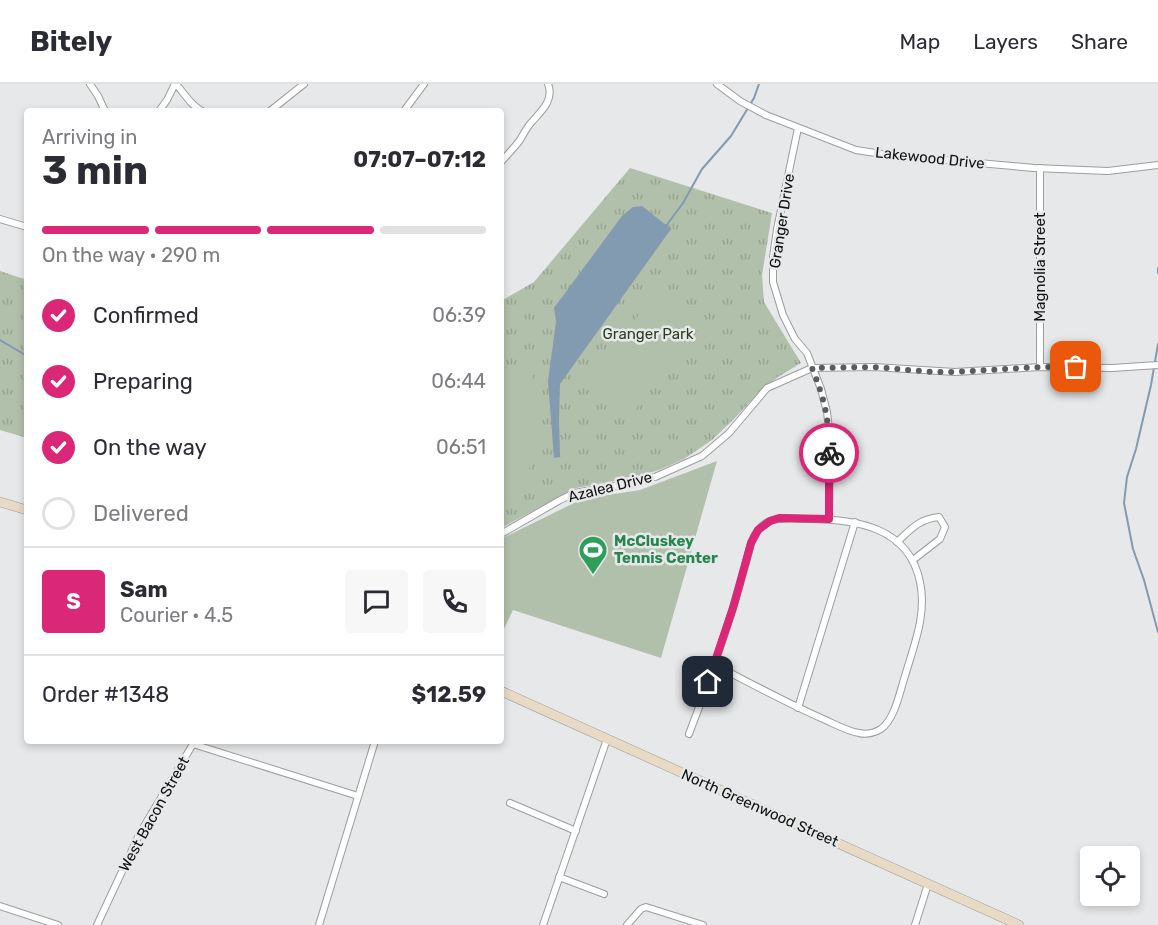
<!DOCTYPE html>
<html lang="en">
<head>
<meta charset="utf-8">
<style>
	body { margin:0; font-family:Rubik,sans-serif; background:#f7f7f7; color:#2b2b33; height:100vh; display:flex; flex-direction:column; font-size:22px; white-space:nowrap }
	* { box-sizing:border-box; margin:0 }
	p { font-size:20px; color:#7c7c81 }
	.icon { flex:none; width:33px; height:33px; fill:none; stroke:currentColor; stroke-width:2; stroke-linecap:round; stroke-linejoin:round }
	.map { position:relative; flex:1; overflow:hidden }
	.panel { position:absolute; left:24px; top:24px; width:480px; height:636px; display:flex; flex-direction:column; background:#fff; border-radius:6px; box-shadow:0 3px 9px #0003 }
	.panel>* { flex:none }
	.controls { position:absolute; left:1080px; top:762px; display:grid; gap:12px }
	.controls a { display:grid; place-items:center; width:60px; height:60px; border-radius:6px; background:#fff; box-shadow:0 3px 9px #0003; font-size:30px }
	.pin { position:absolute; display:grid; place-items:center; width:51px; height:51px; color:#fff; margin:-26px; border-radius:12px; box-shadow:0 3px 9px #0006 }
	.courier { position:absolute; display:grid; place-items:center; width:60px; height:60px; margin:-30px; border:4px solid #db2777; border-radius:50%; background:#fff; color:#222; box-shadow:0 2px 8px #0007 }
	.head em { font-style:normal; font-weight:700 }
	.head div { display:flex; flex-direction:column-reverse }
	.head { display:flex; align-items:center; justify-content:space-between; height:102px; padding:0 18px }
	h1 { font-size:39px; font-weight:700; line-height:45px }
	.bar { display:grid; grid-template-columns:repeat(4,1fr); gap:9px 6px; align-content:center; height:72px; padding:0 18px }
	.bar i { height:8px; border-radius:4px; background:#e1e1e2 }
	.bar .active { background:#db2777 }
	.bar p { grid-column:span 4 }
	.line { display:flex; align-items:center; gap:15px; padding:0 18px; border-top:2px solid #e1e1e2 }
	.line div { flex:1 }
	.round { display:grid; place-items:center; flex:none; width:63px; height:63px; border-radius:6px; background:#f7f7f7 }
	ol { padding:0 18px; list-style:none }
	li { display:flex; align-items:center; gap:18px; height:66px }
	li p { margin-inline-start:auto }
	li .icon { padding:6px; border-radius:50%; background:#db2777; color:#fff; stroke-width:4 }
	li:last-child { color:#7c7c81 }
	li i { width:33px; height:33px; border:3px solid #e1e1e2; border-radius:50% }
	header { display:flex; align-items:center; gap:36px; box-sizing:border-box; height:84px; padding:0 30px; background:#fff; border-bottom:2px solid #e1e1e2 }
	header strong { font-size:28px }
	nav { display:flex; gap:33px; margin-inline-start:auto; font-size:21px }
	.map>svg:first-child { display:block }
	.grass { fill:url(#grass-tufts) }
	.garden { fill:#b1c0ab }
	.water { fill:#829bb0 }
	.lines { fill:none; stroke-linecap:round; stroke-linejoin:round }
	.stream { stroke:#829bb0; stroke-width:2 }
	.street-casing { stroke:#9c9d9d; stroke-width:8 }
	.secondary-casing { stroke:#9c9d9d; stroke-width:10 }
	.street { stroke:#fff; stroke-width:6 }
	.secondary { stroke:#e8dac4; stroke-width:9 }
	.done { stroke:#5b5c5d; stroke-width:6; stroke-dasharray:0 10.8 }
	.route { stroke:#db2777; stroke-width:8 }
	.labels { text-anchor:middle; dominant-baseline:central; stroke-width:5; stroke-linejoin:round; paint-order:stroke }
	.street-label { font-size:15px; fill:#101111; stroke:#e7e8e9 }
	.park-label { font-size:15px; fill:#26411a; stroke:#e7e8e9 }
	.leisure-label { font-size:15px; font-weight:bold; fill:#27864d; stroke:#e7e8e9; text-anchor:start }
</style>
</head>
<body>
<header>
<strong>Bitely</strong>
<nav><a>Map</a><a>Layers</a><a>Share</a></nav>
</header>
<div class="map">
<svg width="1158" height="841" viewBox="0 0 1158 841">
	<defs>
		<pattern id="grass-tufts" width="24" height="20" patternUnits="userSpaceOnUse" patternTransform="scale(1.5)"><rect width="24" height="20" fill="#b1c0ab"/><path d="M3 7l-1-3M5 7V3M7 7l1-3M15 17l-1-3M17 17v-4M19 17l1-3" fill="none" stroke="#97a492"/></pattern>
	</defs>
	<rect width="100%" height="100%" fill="#e7e8e9"/>
	<g class="grass">
		<polygon points="630,84 772,129 762,191 764,218 801,279 778,293 761,306 734,335 712,356 684,375 659,386 636,393 576,404 501,444 501,217 534,198"/>
		<polygon points="0,187 27,196 27,354 0,346"/>
	</g>
	<g class="garden">
		<polygon points="655,209 697,238 630,333 587,303"/>
		<path d="M 526,276 C 531,289 537,303 540,317 C 545,348 535,382 515,406 C 511,411 506,414 501,418 L 501,290 Z"/>
		<polygon points="675,331 694,345 685,357 666,343"/>
		<polygon points="717,377 661,574 513,526 501,551 501,455 574,419 595,413 640,406"/>
	</g>
	<polygon class="water" points="642,122 671,145 560,300 559,337 560,373 554,374 548,297 556,238 554,224 622,132 633,123"/>
	<g class="lines">
		<g class="stream">
			<polyline points="666,142 683,119 702,85 731,52 754,14 759,0"/>
			<polyline points="1158,184 1158,189"/>
			<polyline points="0,256 27,272"/>
			<polyline points="1158,260 1151,301 1136,365 1127,393 1124,419 1133,465 1144,496 1158,548"/>
		</g>
		<g class="street-casing">
			<g id="street">
				<polyline points="90,0 98,12 105,27"/>
				<path d="M 176,0 C 184,9 191,22 202,27"/>
				<polyline points="717,0 740,17 766,31 856,66 889,71 1034,84 1108,87 1158,81"/>
				<polyline points="159,27 167,16 175,0"/>
				<polyline points="270,27 304,0"/>
				<polyline points="404,27 424,0"/>
				<polyline points="798,44 777,145 773,173 773,198 783,231 795,255 807,269 821,305 827,328 830,353 829,435"/>
				<path d="M 501,78 C 507,71 514,64 520,56 C 523,51 526,45 530,40 C 539,29 555,17 548,0"/>
				<polyline points="1040,84 1040,283"/>
				<polyline points="0,135 27,143"/>
				<polyline points="501,450 560,416 575,409 636,398 655,393 702,372 729,349 767,304 812,284 874,283 955,288 1040,283 1112,284 1158,281"/>
				<path d="M 897,458 C 911,445 919,435 939,433 L 945,443 L 940,455 L 913,476"/>
				<polyline points="798,624 855,438"/>
				<path d="M 689,650 C 713,587 735,524 751,459 C 762,429 783,435 808,435 C 856,435 909,443 920,498 C 927,530 914,561 905,592 C 900,607 895,635 881,645 C 874,649 867,651 859,649 C 846,647 833,639 821,634 C 785,618 750,599 715,581"/>
				<polyline points="510,719 576,747"/>
				<polyline points="559,793 604,810"/>
				<polyline points="0,822 58,841"/>
				<polyline points="97,841 140,749 193,660 358,712"/>
				<polyline points="319,841 375,657"/>
				<polyline points="543,841 607,655"/>
				<polyline points="627,841 641,825 646,823 703,841"/>
				<polyline points="915,841 928,800"/>
			</g>
		</g>
		<g class="secondary-casing">
			<g id="secondary">
				<polyline points="0,418 27,426"/>
				<polyline points="501,607 1019,841"/>
			</g>
		</g>
		<use href="#street" class="street"/>
		<use href="#secondary" class="secondary"/>
	</g>
	<g class="lines">
		<path class="done" d="M 829,369 C 830,338 824,313 812,284 L 874,283 L 932,288 L 955,288 L 1040,283 L 1076,283"/>
		<polyline class="route" points="708,598 733,524 751,459 758,446 770,437 779,434 829,435 829,369"/>
	</g>
	<defs>
		<g id="stadium-pin" transform="scale(1.5)"><path d="M0 17L-7.5 6A9.5 9.5 0 1 1 7.5 6Z" fill="#2e9e5b" stroke="#e7e8e9"/><path d="M0-5a6.5 5 0 1 0 0 10a6.5 5 0 1 0 0-10ZM-3.5-1.8h7v3.6h-7Z" fill="#fff"/></g>
	</defs>
	<g fill-rule="evenodd">
		<use href="#stadium-pin" x="593" y="466"/>
	</g>
	<g class="labels">
		<g class="street-label">
			<text transform="translate(930 74) rotate(6)">Lakewood Drive</text>
			<text transform="translate(782 137) rotate(-81)">Granger Drive</text>
			<text transform="translate(1040 183) rotate(-90)">Magnolia Street</text>
			<text transform="translate(610 403) rotate(-14)">Azalea Drive</text>
			<text transform="translate(760 724) rotate(24)">North Greenwood Street</text>
			<text transform="translate(154 730) rotate(-61)">West Bacon Street</text>
		</g>
		<g class="park-label">
			<text x="648" y="250">Granger Park</text>
		</g>
		<g class="leisure-label">
			<text x="614" y="457">McCluskey<tspan x="614" dy="17">Tennis Center</tspan></text>
		</g>
	</g>
</svg>
<div class="controls">
<a><svg class="icon" aria-label="locate" viewBox="0 0 24 24"><circle cx="12" cy="12" r="6"/><path d="M12 2v4M12 18v4M2 12h4M18 12h4"/></svg></a>
</div>
<div class="pin" style="left:1076px;top:283px;background:#ea580c"><svg class="icon" aria-label="bag" viewBox="0 0 24 24"><path d="M5 8h14l-1 12H6zM9 8a3 3 0 0 1 6 0"/></svg></div>
<div class="pin" style="left:708px;top:598px;background:#1f2937"><svg class="icon" aria-label="home" viewBox="0 0 24 24"><path d="M3 11l9-7 9 7M6 9v11h12V9"/></svg></div>
<div class="courier" style="left:829px;top:369px"><svg class="icon" aria-label="bike" viewBox="0 0 24 24"><circle cx="6" cy="16" r="4"/><circle cx="18" cy="16" r="4"/><path d="M6 16l4-8h5l3 8M10 8l3 8H6M13 5h3"/></svg></div>
<section class="panel">
<div class="head"><div><h1>3 min</h1><p>Arriving in</p></div><em>07:07–07:12</em></div>
<div class="bar"><i class="active"></i><i class="active"></i><i class="active"></i><i></i><p>On the way · 290 m</p></div>
<ol>
<li><svg class="icon" aria-label="check" viewBox="0 0 24 24"><path d="M5 12l5 5 9-10"/></svg>Confirmed<p>06:39</p></li>
<li><svg class="icon" aria-label="check" viewBox="0 0 24 24"><path d="M5 12l5 5 9-10"/></svg>Preparing<p>06:44</p></li>
<li><svg class="icon" aria-label="check" viewBox="0 0 24 24"><path d="M5 12l5 5 9-10"/></svg>On the way<p>06:51</p></li>
<li><i></i>Delivered</li>
</ol>
<div class="line" style="height:108px"><b class="round" style="background:#db2777;color:#fff">S</b><div><b>Sam</b><p>Courier · 4.5</p></div><a class="round"><svg class="icon" aria-label="chat" viewBox="0 0 24 24"><path d="M4 5h16v11H9l-5 4z"/></svg></a><a class="round"><svg class="icon" aria-label="phone" viewBox="0 0 24 24"><path d="M5 4h4l2 5-3 2q2 4 5 5l2-3 5 2v4C11 20 4 13 5 4z"/></svg></a></div>
<div class="line" style="height:78px"><div>Order #1348</div><b>$12.59</b></div>
</section>
</div>
</body>
</html>
